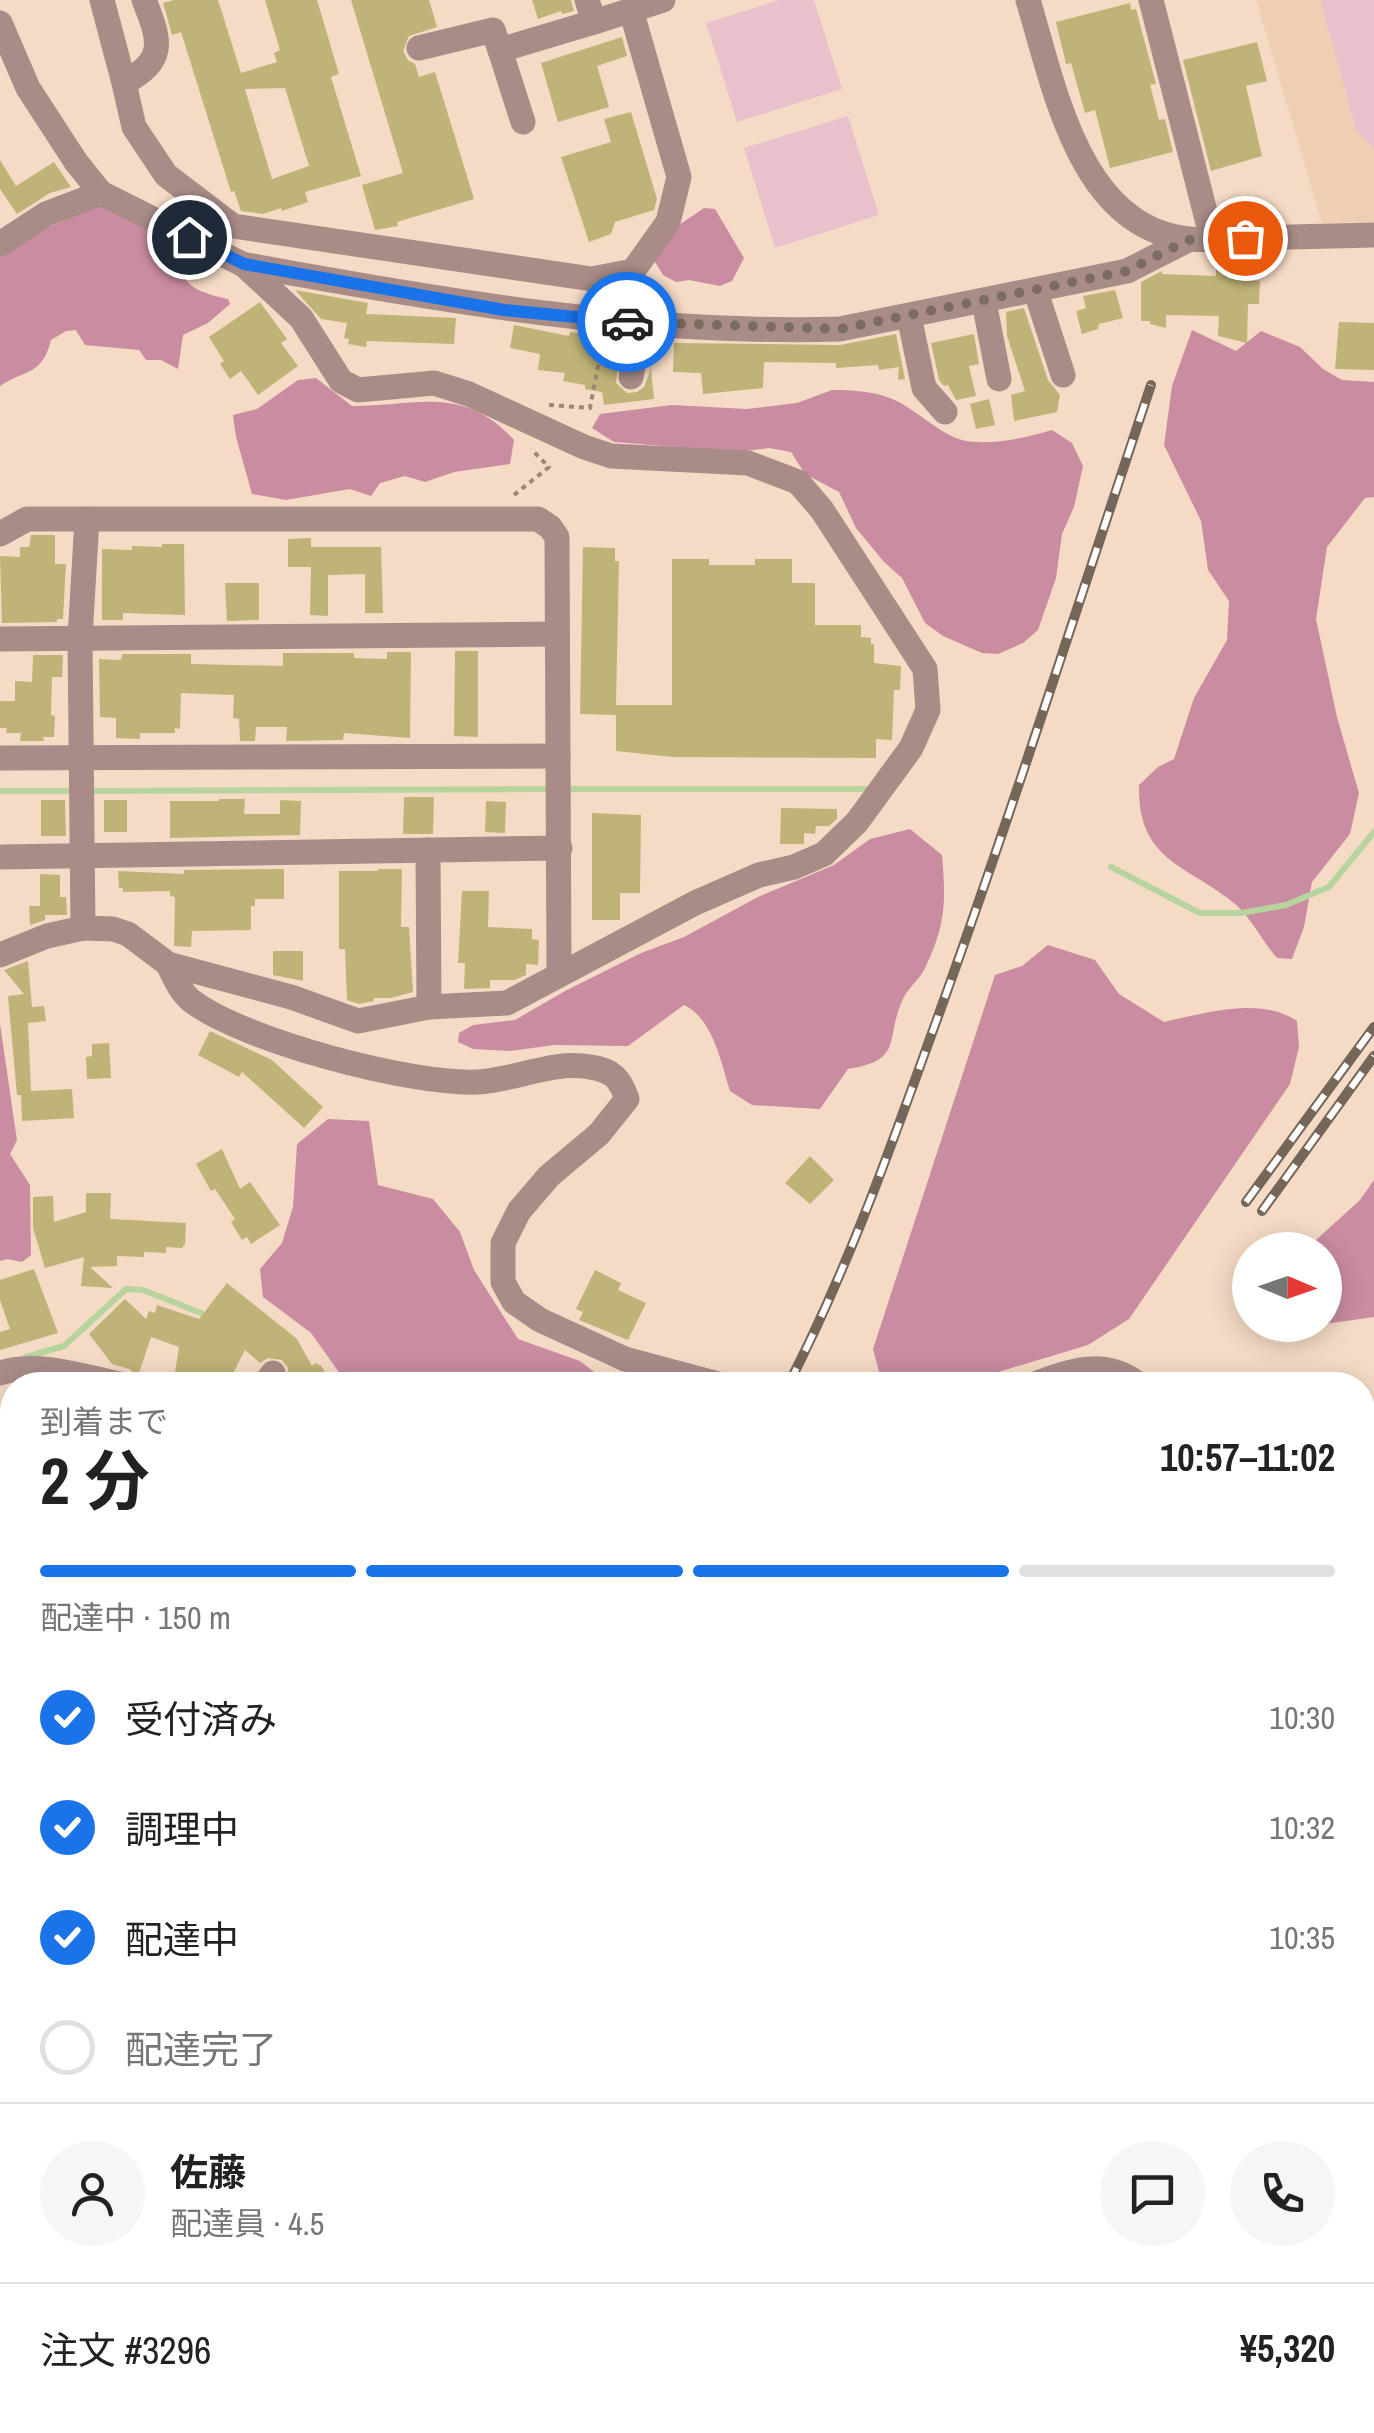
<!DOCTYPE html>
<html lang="ja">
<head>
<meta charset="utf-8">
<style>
	body { margin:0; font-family:"Archivo Narrow","Noto Sans JP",sans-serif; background:#f6f6f6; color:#222; height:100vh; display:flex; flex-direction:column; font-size:38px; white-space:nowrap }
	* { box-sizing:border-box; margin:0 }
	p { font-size:32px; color:#767676 }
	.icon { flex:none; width:55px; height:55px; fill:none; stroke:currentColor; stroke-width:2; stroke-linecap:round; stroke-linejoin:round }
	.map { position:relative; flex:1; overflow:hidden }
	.side { position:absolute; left:0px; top:1372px; width:1375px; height:1062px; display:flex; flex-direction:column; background:#fff; border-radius:40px 40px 0 0; box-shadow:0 5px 25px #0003 }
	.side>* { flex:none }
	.needle { width:65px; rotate:92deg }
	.tools { position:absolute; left:1232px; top:1232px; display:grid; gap:20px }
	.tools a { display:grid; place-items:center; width:110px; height:110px; border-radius:50%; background:#fff; box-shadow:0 5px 25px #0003; font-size:50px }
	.pin { position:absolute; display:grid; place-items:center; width:85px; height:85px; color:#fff; margin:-42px; border:5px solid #fff; border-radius:50%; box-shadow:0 2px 10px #0007 }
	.courier { position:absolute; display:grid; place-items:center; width:100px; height:100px; margin:-50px; border:8px solid #1a73e8; border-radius:50%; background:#fff; color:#222; box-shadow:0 2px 12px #0007 }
	.summary em { font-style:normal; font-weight:700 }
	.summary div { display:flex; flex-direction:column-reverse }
	.summary { display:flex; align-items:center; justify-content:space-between; height:170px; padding:0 40px }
	h1 { font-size:65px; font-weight:700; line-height:75px }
	.bar { display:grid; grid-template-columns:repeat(4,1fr); gap:15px 10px; align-content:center; height:120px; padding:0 40px }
	.bar i { height:12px; border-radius:8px; background:#e0e0e0 }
	.bar .selected { background:#1a73e8 }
	.bar p { grid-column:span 4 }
	.line { display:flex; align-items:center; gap:25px; padding:0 40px; border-top:2px solid #e0e0e0 }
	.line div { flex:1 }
	.round { display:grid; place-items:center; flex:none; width:105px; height:105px; border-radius:52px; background:#f6f6f6 }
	ol { padding:0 40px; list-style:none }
	li { display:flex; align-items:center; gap:30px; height:110px }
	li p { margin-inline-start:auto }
	li .icon { padding:10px; border-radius:50%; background:#1a73e8; color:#fff; stroke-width:4 }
	li:last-child { color:#767676 }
	li i { width:55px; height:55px; border:5px solid #e0e0e0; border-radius:50% }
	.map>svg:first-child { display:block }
	.built { fill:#eecfb3 }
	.green { fill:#e8c1cd }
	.forest { fill:#ca8ca1 }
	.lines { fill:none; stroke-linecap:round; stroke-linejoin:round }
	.stream { stroke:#b7d49e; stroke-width:6 }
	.building { fill:#c0b377; fill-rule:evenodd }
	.path { stroke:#998778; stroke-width:4; stroke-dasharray:5 5; stroke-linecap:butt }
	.minor { stroke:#a98c87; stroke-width:25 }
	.rail-casing { stroke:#75665a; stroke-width:10 }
	.rail { stroke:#fff; stroke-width:6; stroke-dasharray:19; stroke-linecap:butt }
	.done { stroke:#7c6c60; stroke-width:10; stroke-dasharray:0 18 }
	.route { stroke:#1a73e8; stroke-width:12 }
</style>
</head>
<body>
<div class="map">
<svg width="1374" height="2433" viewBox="0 0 1374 2433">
	<rect width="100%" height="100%" fill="#f5dbc5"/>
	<polygon class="built" points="1256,0 1374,0 1374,222 1322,223"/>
	<g class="green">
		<polygon points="780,0 814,0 842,89 737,122 706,23"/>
		<polygon points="1320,0 1374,0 1374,148 1357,132"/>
		<polygon points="848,116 879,215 775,248 744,148"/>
	</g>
	<g class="forest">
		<path d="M 103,204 L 176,240 L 186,256 C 172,285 204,294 228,299 L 230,304 L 208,323 L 183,335 L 178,369 L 161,360 L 146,360 L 139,350 L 85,345 L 76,330 L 66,331 L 51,340 C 42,376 25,369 0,386 L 0,254 L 34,233 Z"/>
		<polygon points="704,208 715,209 744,258 732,281 720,286 689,280 676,282 663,275 653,259 676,227"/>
		<path d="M 1192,330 L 1236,351 L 1261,331 L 1300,347 L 1323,369 L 1342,380 L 1374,382 L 1374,497 L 1365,498 L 1327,547 L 1316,619 L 1337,717 L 1359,793 L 1350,834 L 1312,882 L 1304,927 L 1292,959 L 1277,958 C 1262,941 1251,917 1234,903 C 1187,865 1137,861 1139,785 L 1158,767 L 1174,759 L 1194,698 L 1227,640 L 1229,601 L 1208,570 L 1201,521 L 1164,445 L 1172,386 Z"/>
		<path d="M 316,378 L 352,406 C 417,406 463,384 514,440 L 510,464 L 454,472 L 425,482 L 405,476 L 380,483 L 371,496 L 350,489 L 286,500 L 252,494 L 236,437 L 233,415 L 257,409 L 298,380 Z"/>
		<path d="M 832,390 C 859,390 885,392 907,407 C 929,420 948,441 975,442 C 1000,444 1028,437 1052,430 L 1072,443 L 1083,466 L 1074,507 L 1062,534 L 1056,578 L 1038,630 L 1023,643 L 998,654 L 982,653 L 943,636 L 925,623 L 902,578 L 884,562 L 856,528 L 839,492 L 805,474 L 791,452 L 769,448 L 737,452 L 614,442 L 592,428 L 600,414 L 672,405 L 747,409 L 797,403 Z"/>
		<path d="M 910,829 L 942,855 C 946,901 946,925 925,968 C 920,979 908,988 903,999 C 884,1040 905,1060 848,1069 L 820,1109 L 752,1105 L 730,1091 C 721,1062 713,1019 684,1005 L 628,1046 L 554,1045 L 511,1051 L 473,1049 L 458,1042 L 459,1033 L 473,1025 L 515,1020 L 565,991 L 641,953 L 684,937 L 758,897 L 834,865 L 870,839 Z"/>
		<path d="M 1048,945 L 1095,960 L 1119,994 L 1164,1022 C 1205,1013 1259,996 1297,1021 L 1299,1047 L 1290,1084 L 1129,1319 L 1088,1345 L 955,1385 L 906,1385 L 879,1372 L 873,1349 L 995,975 L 1022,966 Z"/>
		<polygon points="0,1024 17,1140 10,1154 30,1185 31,1255 22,1262 7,1259 0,1261"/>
		<polygon points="328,1119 369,1121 378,1185 433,1199 460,1232 474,1270 518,1339 580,1361 598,1375 633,1374 655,1385 361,1385 343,1378 311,1333 263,1297 260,1269 282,1243 293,1207 297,1144"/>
		<polygon points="1374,1180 1374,1317 1325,1324 1325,1250 1305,1250 1360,1200"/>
		<polygon points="12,1464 12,2074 0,2050 0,1470"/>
		<polygon points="1374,1595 1374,2433 0,2433 0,2219 12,2213 12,2422 1362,2422 1362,1608"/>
	</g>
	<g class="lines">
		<g class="stream">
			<polyline points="563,789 875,789"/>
			<polyline points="0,791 75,791"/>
			<polyline points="88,791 550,789"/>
			<polyline points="1111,867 1200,913 1241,913 1286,905 1329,887 1374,832"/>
			<polyline points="26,1357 64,1346 126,1289 143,1290 201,1313"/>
		</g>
	</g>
	<g class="building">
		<path d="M 174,0 L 218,0 L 241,73 L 277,62 L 274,53 L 280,50 L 265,0 L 317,0 L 339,74 L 331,77 L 361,176 L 305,192 L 308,202 L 282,211 L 281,208 L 263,214 L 241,211 L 234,191 L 231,192 L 181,32 L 172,35 L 163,3 ZM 285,88 L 309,166 L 272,179 L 245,89 Z"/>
		<polygon points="351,0 429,0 437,27 409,36 403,51 408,60 415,64 419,77 435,72 474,199 397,222 398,226 375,230 362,185 403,173"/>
		<polygon points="532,0 571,0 574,11 562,14 561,11 538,19"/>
		<polygon points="1130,3 1131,10 1136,9 1156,84 1150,85 1159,120 1165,119 1173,152 1110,168 1095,110 1085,113 1071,63 1066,64 1056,22"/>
		<polygon points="622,37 627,56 597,66 609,107 558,122 541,63"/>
		<polygon points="1257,42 1267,81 1246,86 1262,156 1211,171 1183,60"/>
		<polygon points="631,112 657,199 654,210 615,222 611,234 589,242 561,157 611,142 604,119"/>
		<polygon points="0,160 16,186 54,162 71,187 50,193 17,214 0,189"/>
		<polygon points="1246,255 1246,280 1260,281 1259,304 1248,304 1247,343 1218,336 1219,316 1166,315 1166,328 1150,324 1150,321 1141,321 1141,282 1162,271 1162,274 1216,276 1216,256"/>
		<polygon points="295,290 368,303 366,314 456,318 454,344 367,341 366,347 348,344 349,339 344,338 347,323 321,319"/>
		<polygon points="1115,290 1123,318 1099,324 1098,329 1082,334 1076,311 1086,308 1083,296"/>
		<polygon points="260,302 287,339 281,343 298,366 258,395 241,371 230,379 220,364 224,361 209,337"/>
		<polygon points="1024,308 1048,380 1060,395 1057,412 1014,421 1011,395 1025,391 1007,336 1006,312"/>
		<polygon points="1339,322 1374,323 1374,370 1335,369"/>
		<polygon points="514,325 569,336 570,332 593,335 595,340 621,344 616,383 627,393 637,392 644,387 651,369 654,399 604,405 602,392 585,389 585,385 563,381 565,373 538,370 540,354 510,348"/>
		<polygon points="896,334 905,379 898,380 899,367 879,370 878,365 836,368 836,363 764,362 763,388 703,394 701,373 673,372 674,343 840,345"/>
		<polygon points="974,334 979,364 969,366 976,396 956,400 948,385 944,386 939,380 931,343"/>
		<polygon points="989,399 995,425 976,429 970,404"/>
		<polygon points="31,535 55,535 55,564 66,564 63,619 57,619 57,622 2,623 0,556 20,557 20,547 29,547"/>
		<polygon points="311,538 311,547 381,547 383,613 365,613 365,574 328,575 328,616 310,615 311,567 288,567 288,539"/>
		<polygon points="162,544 184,544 185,615 123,613 123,620 102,620 102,549 132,550 132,546 162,547"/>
		<polygon points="583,547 615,548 615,561 619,561 616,705 672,705 672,559 709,559 709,565 755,565 755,559 792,559 792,583 815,583 815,625 861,625 861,637 871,638 871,644 874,644 874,663 901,666 900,690 894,690 892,740 876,739 876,758 672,757 616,751 616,708 616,715 580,714"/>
		<polygon points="225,583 259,583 259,620 227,621"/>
		<polygon points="455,651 478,651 478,737 454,736"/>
		<polygon points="387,652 411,652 410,738 344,733 343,740 286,741 287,727 256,727 255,741 240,741 239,719 233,718 234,695 181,693 180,729 175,728 175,733 140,733 140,739 116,738 116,718 100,717 99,659 121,660 122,654 191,654 191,664 283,666 283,653 354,653 354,658 387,659"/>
		<polygon points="33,655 63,655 62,677 52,677 51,715 55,716 54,737 43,737 44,741 20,741 21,733 6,733 7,728 0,728 0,701 15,701 15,681 32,682"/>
		<polygon points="404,797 434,797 433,834 403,834"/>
		<polygon points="219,799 245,799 244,814 280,814 280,800 301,801 300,835 170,838 170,801 219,801"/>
		<polygon points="41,800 65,800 66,836 41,836"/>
		<rect x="104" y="800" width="23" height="32"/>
		<polygon points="486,801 506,802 505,833 485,832"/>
		<polygon points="781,808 837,809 837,819 829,826 816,826 815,834 804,833 804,844 780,844"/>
		<polygon points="592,813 641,815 640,893 620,893 620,920 592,920"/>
		<polygon points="284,869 284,899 255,899 255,906 251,906 251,930 192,931 191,947 174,946 175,897 170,896 170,891 123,892 123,888 119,888 118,871 184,874 184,870"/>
		<polygon points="378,869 402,869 401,927 409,927 413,992 391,998 374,998 374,1001 359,1004 347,1000 345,949 339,949 339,871 378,871"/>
		<polygon points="40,874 60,875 60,897 66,897 67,915 45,915 45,920 30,925 29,906 40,906"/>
		<polygon points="462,891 489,891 488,927 532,929 532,939 539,940 538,965 526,964 526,975 515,980 490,980 490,988 464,989 465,963 458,963"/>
		<polygon points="273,951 303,951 303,981 273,975"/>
		<polygon points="28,961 32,1007 44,1006 46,1021 28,1023 31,1091 72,1089 74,1118 22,1121 21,1095 17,1095 8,996 24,994 4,970"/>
		<polygon points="210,1031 272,1060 323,1107 304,1128 242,1072 239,1077 198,1055"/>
		<polygon points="109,1043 111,1078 87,1079 86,1057 92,1056 92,1044"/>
		<polygon points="222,1149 240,1189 250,1182 280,1225 251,1244 247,1237 242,1240 231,1222 235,1219 215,1189 211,1191 196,1164"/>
		<polygon points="810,1156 834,1180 810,1204 785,1183"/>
		<polygon points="86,1193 111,1193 110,1219 186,1223 185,1244 182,1248 166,1247 166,1253 144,1252 144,1257 117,1256 117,1266 90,1267 113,1288 81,1286 84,1257 45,1268 33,1228 33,1197 53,1196 54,1222 86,1212"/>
		<polygon points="34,1269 58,1333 0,1350 0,1332 10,1329 0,1300 0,1280"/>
		<polygon points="595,1270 621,1283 618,1290 646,1303 628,1340 579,1320 583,1312 576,1309"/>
		<polygon points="227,1283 297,1339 312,1366 316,1363 321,1366 334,1385 292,1385 294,1383 288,1377 288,1368 282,1360 268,1358 260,1363 245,1350 227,1385 173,1385 179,1347 151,1337 138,1376 129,1369 112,1364 89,1334 125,1299 146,1319 149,1311 155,1313 157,1305 199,1319"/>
	</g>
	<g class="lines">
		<g class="path">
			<polyline points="549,405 590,408 603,340"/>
			<polyline points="514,495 549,467 531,449"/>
			<polyline points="1362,1702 1374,1727"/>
			<polyline points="1209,2422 1233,2433"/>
		</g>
		<g class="minor">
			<path d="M 102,0 L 124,83 C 166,60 161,42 144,0"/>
			<path d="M 1028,0 C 1054,85 1079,229 1189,239 C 1209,241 1231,238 1251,238 C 1292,237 1333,236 1374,235"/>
			<polyline points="1151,0 1212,239"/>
			<polyline points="594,22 663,0"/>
			<polyline points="0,23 28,88 76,162 101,193 244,265 301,318 341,381 358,390 434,383 469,394 584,447 611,456 748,463 798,482 822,510 925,669 928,710 911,748 857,822 824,854 794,867 759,875 695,903 507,1003 429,1007 358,1021 291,997 168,964 128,934 113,929 83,928 47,936 0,955"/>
			<polyline points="419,48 493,30 500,50 594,22 587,0"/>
			<polyline points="500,50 523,122"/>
			<polyline points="124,83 134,127 166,175 233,226 592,279 633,271 668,222 679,177 631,10"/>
			<polyline points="0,244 46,214 101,193"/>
			<path d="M 247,265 C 443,301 640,335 840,329 L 1127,271 L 1188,240"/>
			<polyline points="1036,292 1063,375"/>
			<polyline points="984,302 999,379"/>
			<polyline points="909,316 924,388 945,412"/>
			<polyline points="631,377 641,324"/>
			<polyline points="0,534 27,519 538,519 550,527 557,537 559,972"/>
			<polyline points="0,639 557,634"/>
			<polyline points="0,758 558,756"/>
			<polyline points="428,850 429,1007"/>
			<polyline points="0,857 560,848"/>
			<polyline points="83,928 80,638 87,519"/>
			<path d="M 168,964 C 174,977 181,993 193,1002 C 246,1041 411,1085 478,1082 C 516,1080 552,1060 590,1067 C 612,1070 620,1078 627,1099 L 599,1134 L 549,1176 L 519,1211 L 503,1243 L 503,1282 L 514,1302 L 540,1320 L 625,1359 L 722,1385"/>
			<path d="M 0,1373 C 38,1360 87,1378 125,1385"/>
			<polyline points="264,1385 273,1373"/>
			<path d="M 1032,1385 C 1069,1371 1105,1357 1139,1385"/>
			<polyline points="1362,1634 1374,1638"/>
			<polyline points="0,1986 12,1981"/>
			<polyline points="1032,2422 1035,2433"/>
		</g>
		<g class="rail-casing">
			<g id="rail">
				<polyline points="1246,1202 1374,1027"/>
				<polyline points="1262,1211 1374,1056"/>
				<path d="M 788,1385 C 846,1273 889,1152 932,1033 C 1010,819 1079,601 1151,385"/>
				<polyline points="0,2183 12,2176"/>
			</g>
		</g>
		<use href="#rail" class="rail"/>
	</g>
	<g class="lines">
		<polyline class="done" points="627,322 840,329 1127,271 1188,240 1245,238"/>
		<polyline class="route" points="189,237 244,264 504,310 627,322"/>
	</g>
</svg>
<div class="tools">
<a><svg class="needle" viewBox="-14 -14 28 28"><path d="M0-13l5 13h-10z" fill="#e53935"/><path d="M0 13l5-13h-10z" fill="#767676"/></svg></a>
</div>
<div class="pin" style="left:1245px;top:238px;background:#ea580c"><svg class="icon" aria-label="bag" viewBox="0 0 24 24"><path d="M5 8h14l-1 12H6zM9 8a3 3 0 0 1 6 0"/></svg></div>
<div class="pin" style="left:189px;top:237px;background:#1f2937"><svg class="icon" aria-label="home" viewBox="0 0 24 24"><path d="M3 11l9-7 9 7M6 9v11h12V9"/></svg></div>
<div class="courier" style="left:627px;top:322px"><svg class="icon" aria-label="car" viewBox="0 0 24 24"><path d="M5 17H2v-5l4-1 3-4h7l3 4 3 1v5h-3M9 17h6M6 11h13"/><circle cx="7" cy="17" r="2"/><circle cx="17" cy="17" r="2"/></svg></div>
<section class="side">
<div class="summary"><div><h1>2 分</h1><p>到着まで</p></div><em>10:57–11:02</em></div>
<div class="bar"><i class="selected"></i><i class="selected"></i><i class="selected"></i><i></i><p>配達中 · 150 m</p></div>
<ol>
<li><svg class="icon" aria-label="check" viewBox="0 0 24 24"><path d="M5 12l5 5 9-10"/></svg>受付済み<p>10:30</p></li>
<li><svg class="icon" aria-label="check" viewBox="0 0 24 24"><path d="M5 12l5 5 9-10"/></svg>調理中<p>10:32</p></li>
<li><svg class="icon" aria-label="check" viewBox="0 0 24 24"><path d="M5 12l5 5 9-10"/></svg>配達中<p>10:35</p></li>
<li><i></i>配達完了</li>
</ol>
<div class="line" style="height:180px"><a class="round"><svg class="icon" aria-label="person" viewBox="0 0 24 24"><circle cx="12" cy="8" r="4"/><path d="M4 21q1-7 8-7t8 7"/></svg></a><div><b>佐藤</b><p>配達員 · 4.5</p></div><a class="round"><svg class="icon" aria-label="chat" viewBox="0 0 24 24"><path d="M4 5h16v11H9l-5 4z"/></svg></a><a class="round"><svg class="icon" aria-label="phone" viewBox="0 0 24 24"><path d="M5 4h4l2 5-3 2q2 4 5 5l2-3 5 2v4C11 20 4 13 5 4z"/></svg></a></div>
<div class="line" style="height:130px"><div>注文 #3296</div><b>¥5,320</b></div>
</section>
</div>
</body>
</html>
